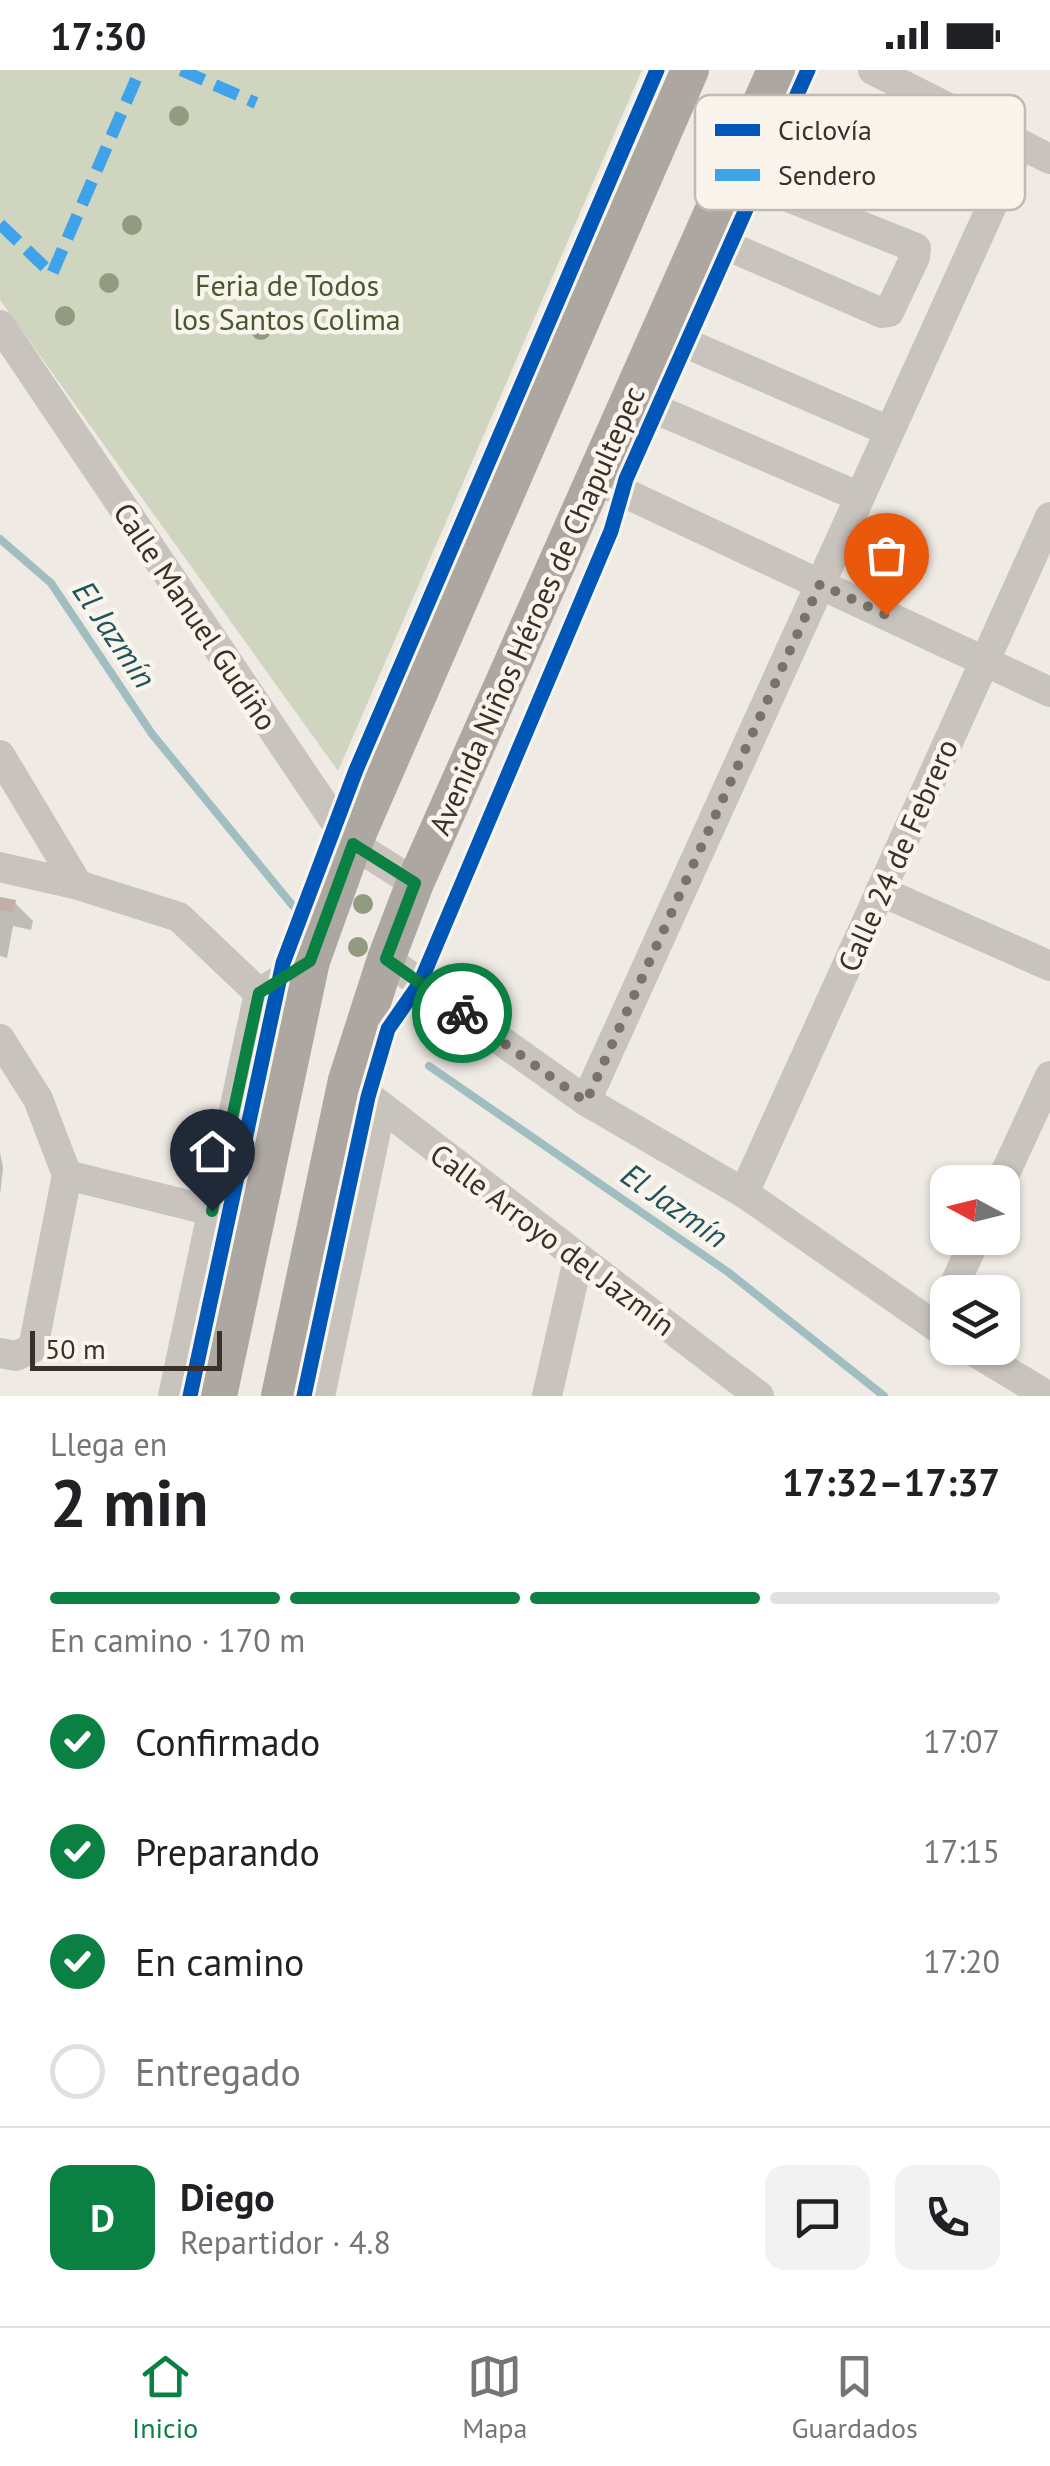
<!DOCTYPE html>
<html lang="es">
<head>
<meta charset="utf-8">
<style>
	body { margin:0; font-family:"PT Sans",sans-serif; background:#f2f2f2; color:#202124; height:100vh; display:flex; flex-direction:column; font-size:38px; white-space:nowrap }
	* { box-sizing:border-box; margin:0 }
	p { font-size:32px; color:#757577 }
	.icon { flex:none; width:55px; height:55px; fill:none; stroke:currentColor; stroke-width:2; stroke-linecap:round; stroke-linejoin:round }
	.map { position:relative; height:1326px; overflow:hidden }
	.drawer { display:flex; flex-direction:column; background:#fff; flex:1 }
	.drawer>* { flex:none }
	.needle { width:65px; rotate:277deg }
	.tools { position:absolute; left:930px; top:1095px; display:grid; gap:20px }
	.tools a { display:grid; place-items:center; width:90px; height:90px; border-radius:20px; background:#fff; box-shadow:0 2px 8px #0004; font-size:50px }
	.scale { position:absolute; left:30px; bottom:25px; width:192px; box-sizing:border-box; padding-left:10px; border:5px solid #3a302a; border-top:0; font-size:28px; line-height:35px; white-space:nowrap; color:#3a302a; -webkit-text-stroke:8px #faf5ec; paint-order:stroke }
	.pin { position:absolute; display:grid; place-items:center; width:85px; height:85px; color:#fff; margin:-102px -42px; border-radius:50% 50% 50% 0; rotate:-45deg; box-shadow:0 0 10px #0007 }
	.pin .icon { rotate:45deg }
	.courier { position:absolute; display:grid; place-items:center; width:100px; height:100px; margin:-50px; border:8px solid #0b8043; border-radius:50%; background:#fff; color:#222; box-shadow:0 2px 12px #0007 }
	.summary em { font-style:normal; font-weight:700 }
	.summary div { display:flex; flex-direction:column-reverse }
	.summary { display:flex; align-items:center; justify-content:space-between; height:170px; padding:0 50px }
	h1 { font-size:65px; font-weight:700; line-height:75px }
	.bar { display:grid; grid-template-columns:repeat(4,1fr); gap:15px 10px; align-content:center; height:120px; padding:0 50px }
	.bar i { height:12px; border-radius:8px; background:#e0e0e0 }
	.bar .current { background:#0b8043 }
	.bar p { grid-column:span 4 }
	.line { display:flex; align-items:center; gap:25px; padding:0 50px; border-top:2px solid #e0e0e0 }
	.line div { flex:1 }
	.round { display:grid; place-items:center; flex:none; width:105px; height:105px; border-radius:20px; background:#f2f2f2 }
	ol { padding:0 50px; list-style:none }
	li { display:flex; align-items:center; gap:30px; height:110px }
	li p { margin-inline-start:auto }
	li .icon { padding:10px; border-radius:50%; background:#0b8043; color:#fff; stroke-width:4 }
	li:last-child { color:#757577 }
	li i { width:55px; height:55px; border:5px solid #e0e0e0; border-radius:50% }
	.status { display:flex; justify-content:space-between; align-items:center; height:70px; padding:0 50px; background:#fff; direction:ltr }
	.status svg { height:28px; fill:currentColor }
	.tab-bar { display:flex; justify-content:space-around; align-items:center; height:140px; border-top:2px solid #e0e0e0; background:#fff; font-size:28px; color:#757577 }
	.tab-bar a { display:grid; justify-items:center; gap:5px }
	.tab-bar .current { color:#0b8043 }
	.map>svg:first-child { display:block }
	.green { fill:#cfd5be }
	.shadow { fill:#0003 }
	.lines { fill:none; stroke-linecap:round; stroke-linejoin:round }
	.stream { stroke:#a0bec0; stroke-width:8 }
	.building { fill:#c2b0a6 }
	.minor { stroke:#c8c3bd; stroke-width:30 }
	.major { stroke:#ada7a2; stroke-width:38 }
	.quiet { stroke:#3fa3eb; stroke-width:12; stroke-dasharray:25 12; stroke-linecap:butt }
	.cycleway-casing { stroke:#faf5ec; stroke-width:21 }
	.cycleway { stroke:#0057b8; stroke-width:15 }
	.tree { fill:#929a80 }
	.done { stroke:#79716b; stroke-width:10; stroke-dasharray:0 18 }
	.route { stroke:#0b8043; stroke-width:12 }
	.labels { text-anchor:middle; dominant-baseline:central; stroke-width:9; stroke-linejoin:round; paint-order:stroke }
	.park-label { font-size:30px; fill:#46582e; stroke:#faf5ec }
	.street-label { font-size:30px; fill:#3a302a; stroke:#faf5ec }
	.water-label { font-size:32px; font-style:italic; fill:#1f545c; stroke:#faf5ec }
	.key { fill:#faf5ec; stroke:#c0bab2; stroke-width:2.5 }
	.key-label { font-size:28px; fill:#3a302a }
</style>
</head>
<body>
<div class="status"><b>17:30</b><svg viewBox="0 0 49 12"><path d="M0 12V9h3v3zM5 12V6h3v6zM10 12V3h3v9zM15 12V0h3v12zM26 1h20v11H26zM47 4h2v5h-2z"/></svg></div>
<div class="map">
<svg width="1050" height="1326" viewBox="0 0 1050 1326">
	<rect width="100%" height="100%" fill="#efeae4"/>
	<polygon class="green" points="0,0 642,0 338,701 0,230"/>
	<g class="shadow">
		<polygon points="0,829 14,832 33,851 31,860 13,856 7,888 0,886"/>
		<polygon points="0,1082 3,1098 0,1125"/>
	</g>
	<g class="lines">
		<g class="stream">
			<polyline points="0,469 51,513 152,664 293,836"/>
			<polyline points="429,996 728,1202 884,1326"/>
		</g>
	</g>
	<polygon class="building" points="0,827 16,830 13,843 0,840"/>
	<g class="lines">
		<g class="minor">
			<polyline points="873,0 1050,89"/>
			<polyline points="703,165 882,243 889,242 915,187 916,178 730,104"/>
			<polyline points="0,255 336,753 353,774 415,813"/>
			<polyline points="660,262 889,361"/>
			<polyline points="630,328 860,427"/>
			<polyline points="595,409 1050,622"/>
			<polyline points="0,685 78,815"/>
			<polyline points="0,797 78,815 179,847 259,923"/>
			<polyline points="880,821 1050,896"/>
			<polyline points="386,889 586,1031 744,1123 948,1265"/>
			<polyline points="0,969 38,1029 67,1105 212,1141"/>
			<polyline points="347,1010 759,1326"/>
			<polyline points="586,1031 1020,74"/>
			<polyline points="1001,1112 1050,1006"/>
			<polyline points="744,1123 1050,447"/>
			<polyline points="951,1222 976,1168"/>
			<polyline points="968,1278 1048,1326"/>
			<polyline points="0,1283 16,1286 33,1278 67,1105"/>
			<polyline points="173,1326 259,923 311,891"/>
			<polyline points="320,1326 381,1037"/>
			<polyline points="547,1326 578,1190"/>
		</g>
		<g class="major">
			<polyline points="218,1326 311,891 353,774 690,0"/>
			<polyline points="280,1326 347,1010 386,889 415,813 776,0"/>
		</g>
		<g class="quiet">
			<polyline points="181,0 256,33"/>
			<polyline points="0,154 52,204 140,0"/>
		</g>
		<g class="cycleway-casing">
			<g id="cycleway">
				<polyline points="190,1326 283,893 356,700 657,0"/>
				<polyline points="304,1326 368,1027 388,959 420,913 611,461 626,409 808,0"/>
			</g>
		</g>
		<use href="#cycleway" class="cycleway"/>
	</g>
	<g class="tree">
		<circle cx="179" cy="46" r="10"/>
		<circle cx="132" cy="155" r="10"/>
		<circle cx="109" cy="213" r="10"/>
		<circle cx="65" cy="246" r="10"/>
		<circle cx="261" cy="260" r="10"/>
		<circle cx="363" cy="834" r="10"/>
		<circle cx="358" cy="877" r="10"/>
	</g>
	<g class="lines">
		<polyline class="done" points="462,943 586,1032 820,514 886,545"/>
		<polyline class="route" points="212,1141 259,923 310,891 353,774 415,813 386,889 462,943"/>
	</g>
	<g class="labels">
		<g class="park-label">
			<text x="287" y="214">Feria de Todos<tspan x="287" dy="34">los Santos Colima</tspan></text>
		</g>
		<g class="street-label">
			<text transform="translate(536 540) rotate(-66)">Avenida Niños Héroes de Chapultepec</text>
			<text transform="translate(196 546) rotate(56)">Calle Manuel Gudiño</text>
			<text transform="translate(897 785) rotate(-66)">Calle 24 de Febrero</text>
			<text transform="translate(553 1169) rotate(37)">Calle Arroyo del Jazmín</text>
		</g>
		<g class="water-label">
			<text transform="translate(115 564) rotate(56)">El Jazmín</text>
			<text transform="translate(675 1135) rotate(35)">El Jazmín</text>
		</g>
	</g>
	<rect x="695" y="25" width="330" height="115" rx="15" class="key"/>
	<rect x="715" y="54" width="45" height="12" fill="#0057b8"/>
	<rect x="715" y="99" width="45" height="12" fill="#3fa3eb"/>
	<g class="key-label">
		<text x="778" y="70">Ciclovía</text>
		<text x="778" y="115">Sendero</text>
	</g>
</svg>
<div class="tools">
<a><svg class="needle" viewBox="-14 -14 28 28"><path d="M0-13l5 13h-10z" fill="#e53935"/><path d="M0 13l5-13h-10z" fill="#757577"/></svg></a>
<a><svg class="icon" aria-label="layers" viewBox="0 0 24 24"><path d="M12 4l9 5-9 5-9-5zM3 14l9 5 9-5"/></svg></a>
</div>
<div class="scale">50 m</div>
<div class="pin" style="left:886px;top:545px;background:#ea580c"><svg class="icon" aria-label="bag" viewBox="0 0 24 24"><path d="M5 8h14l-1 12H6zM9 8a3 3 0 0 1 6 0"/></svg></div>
<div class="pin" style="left:212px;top:1141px;background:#1f2937"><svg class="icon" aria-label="home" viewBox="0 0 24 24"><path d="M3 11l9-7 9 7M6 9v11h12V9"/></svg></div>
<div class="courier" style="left:462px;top:943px"><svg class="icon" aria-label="bike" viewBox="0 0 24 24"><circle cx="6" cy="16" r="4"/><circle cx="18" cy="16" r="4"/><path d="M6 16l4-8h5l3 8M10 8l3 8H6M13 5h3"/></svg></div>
</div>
<section class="drawer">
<div class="summary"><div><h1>2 min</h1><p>Llega en</p></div><em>17:32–17:37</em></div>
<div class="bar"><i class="current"></i><i class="current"></i><i class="current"></i><i></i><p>En camino · 170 m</p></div>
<ol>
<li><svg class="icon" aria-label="check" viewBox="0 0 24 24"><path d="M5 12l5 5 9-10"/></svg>Confirmado<p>17:07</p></li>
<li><svg class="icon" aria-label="check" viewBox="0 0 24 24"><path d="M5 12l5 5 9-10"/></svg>Preparando<p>17:15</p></li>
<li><svg class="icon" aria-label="check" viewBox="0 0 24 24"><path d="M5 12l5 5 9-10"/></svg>En camino<p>17:20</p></li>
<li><i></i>Entregado</li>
</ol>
<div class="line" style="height:180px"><b class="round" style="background:#0b8043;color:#fff">D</b><div><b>Diego</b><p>Repartidor · 4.8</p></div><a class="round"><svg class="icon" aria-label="chat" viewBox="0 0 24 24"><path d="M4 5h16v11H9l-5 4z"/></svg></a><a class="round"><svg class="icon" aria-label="phone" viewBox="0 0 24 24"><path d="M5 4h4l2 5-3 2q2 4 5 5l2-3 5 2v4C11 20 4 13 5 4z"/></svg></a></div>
</section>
<nav class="tab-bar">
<a class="current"><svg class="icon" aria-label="home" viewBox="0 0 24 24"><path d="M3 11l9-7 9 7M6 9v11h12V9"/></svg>Inicio</a>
<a><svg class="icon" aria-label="map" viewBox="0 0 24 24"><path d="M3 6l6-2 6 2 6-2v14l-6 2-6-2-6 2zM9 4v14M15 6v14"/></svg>Mapa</a>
<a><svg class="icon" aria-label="saved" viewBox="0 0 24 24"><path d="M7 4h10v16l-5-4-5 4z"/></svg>Guardados</a>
</nav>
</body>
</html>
